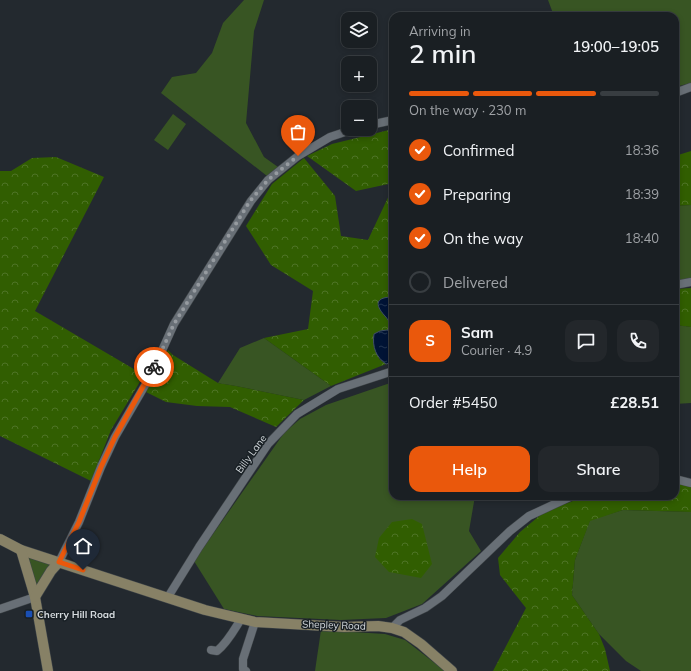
<!DOCTYPE html>
<html lang="en">
<head>
<meta charset="utf-8">
<style>
	body { margin:0; font-family:Mulish,sans-serif; background:#23272b; color:#f1f3f6; height:100vh; display:flex; flex-direction:column; font-size:15px; white-space:nowrap }
	* { box-sizing:border-box; margin:0 }
	p { font-size:13px; color:#9fa2a6 }
	.icon { flex:none; width:22px; height:22px; fill:none; stroke:currentColor; stroke-width:2; stroke-linecap:round; stroke-linejoin:round }
	.map { position:relative; flex:1; overflow:hidden }
	.sheet { position:absolute; left:389px; top:12px; width:290px; height:488px; display:flex; flex-direction:column; background:#1a1f23; border-radius:12px; box-shadow:0 2px 6px #0003,0 0 0 1px #383d41 }
	.sheet>* { flex:none }
	.tools { position:absolute; left:341px; top:12px; display:grid; gap:8px }
	.tools a { display:grid; place-items:center; width:36px; height:36px; border-radius:8px; background:#1a1f23; box-shadow:0 2px 6px #0003,0 0 0 1px #383d41; font-size:20px }
	.pin { position:absolute; display:grid; place-items:center; width:34px; height:34px; color:#fff; margin:-41px -17px; border-radius:50% 50% 50% 0; rotate:-45deg; box-shadow:0 0 4px #0007 }
	.pin .icon { rotate:45deg }
	.courier { position:absolute; display:grid; place-items:center; width:40px; height:40px; margin:-20px; border:3px solid #ea580c; border-radius:50%; background:#fff; color:#222; box-shadow:0 1px 5px #0007 }
	.overview em { font-style:normal; font-weight:600 }
	.overview div { display:flex; flex-direction:column-reverse }
	.overview { display:flex; align-items:center; justify-content:space-between; height:68px; padding:0 20px }
	h1 { font-size:26px; font-weight:600; line-height:30px }
	.bar { display:grid; grid-template-columns:repeat(4,1fr); gap:6px 4px; align-content:center; height:48px; padding:0 20px }
	.bar i { height:5px; border-radius:3px; background:#383d41 }
	.bar .current { background:#ea580c }
	.bar p { grid-column:span 4 }
	.line { display:flex; align-items:center; gap:10px; padding:0 20px; border-top:1px solid #383d41 }
	.line div { flex:1 }
	.round { display:grid; place-items:center; flex:none; width:42px; height:42px; border-radius:12px; background:#23272b }
	ol { padding:0 20px; list-style:none }
	li { display:flex; align-items:center; gap:12px; height:44px }
	li p { margin-inline-start:auto }
	li .icon { padding:4px; border-radius:50%; background:#ea580c; color:#fff; stroke-width:4 }
	li:last-child { color:#9fa2a6 }
	li i { width:22px; height:22px; border:2px solid #383d41; border-radius:50% }
	.action { display:flex; gap:8px; margin-top:auto; padding:8px 20px }
	.action a { flex:1; height:46px; border-radius:12px; background:#ea580c; color:#fff; font-size:16px; font-weight:600; line-height:46px; text-align:center }
	.action a+a { background:#23272b; color:#f1f3f6 }
	.map>svg:first-child { display:block }
	.grass { fill:#385523 }
	.forest { fill:url(#forest-crowns) }
	.water { fill:url(#water-ripples); stroke:#404e67 }
	.lines { fill:none; stroke-linecap:round; stroke-linejoin:round }
	.street-casing { stroke:#40464a; stroke-width:9 }
	.secondary-casing { stroke:#40464a; stroke-width:11 }
	.street { stroke:#686f76; stroke-width:8 }
	.secondary { stroke:#878166; stroke-width:10 }
	.done { stroke:#969ba0; stroke-width:4; stroke-dasharray:0 7.2 }
	.route { stroke:#ea580c; stroke-width:5 }
	.transit-dot { fill:#1a4fb4; stroke:#192025; stroke-width:1.5 }
	.labels { text-anchor:middle; dominant-baseline:central; stroke-width:3; stroke-linejoin:round; paint-order:stroke }
	.street-label { font-size:10px; fill:#d4d9dd; stroke:#192025 }
	.poi-label { font-size:10px; font-weight:bold; fill:#d4d9dd; stroke:#192025; text-anchor:start }
</style>
</head>
<body>
<div class="map">
<svg width="691" height="671" viewBox="0 0 691 671">
	<defs>
		<pattern id="forest-crowns" width="20" height="18" patternUnits="userSpaceOnUse"><rect width="20" height="18" fill="#315e01"/><path d="M2 6a3 3 0 1 1 6 0M12 15a3 3 0 1 1 6 0" fill="none" stroke="#4e7426"/></pattern>
		<pattern id="water-ripples" width="26" height="14" patternUnits="userSpaceOnUse"><rect width="26" height="14" fill="#001335"/><path d="M2 4q2-2 4 0t4 0M15 11q2-2 4 0t4 0" fill="none" stroke="#243552"/></pattern>
	</defs>
	<rect width="100%" height="100%" fill="#23292f"/>
	<g class="grass">
		<polygon points="244,0 264,0 254,31 246,123 264,157 278,167 267,176 161,93 172,77 196,73 212,53 223,23"/>
		<polygon points="548,0 691,0 691,83 675,87 675,16 554,16"/>
		<polygon points="173,114 186,124 168,150 154,140"/>
		<polygon points="691,205 691,278 675,281 675,206"/>
		<polygon points="675,325 691,327 691,403 675,404"/>
		<polygon points="264,338 331,386 304,400 236,386 218,383 240,348"/>
		<polygon points="393,382 393,496 475,496 469,531 481,551 422,604 386,618 341,620 257,616 224,609 194,561 284,433 300,419 326,405"/>
		<polygon points="623,510 691,512 691,671 641,671 626,661 599,634 572,595 575,560 590,520"/>
		<polygon points="29,557 52,564 38,585 36,584 28,559"/>
		<polygon points="321,630 385,634 405,640 445,671 315,671"/>
	</g>
	<g class="forest">
		<polygon points="393,129 393,183 356,191 307,156 332,144"/>
		<polygon points="691,151 691,205 675,206 675,156"/>
		<polygon points="56,157 104,177 35,311 144,375 111,430 91,481 0,436 0,171 11,171 32,158"/>
		<polygon points="304,158 335,196 341,236 368,240 392,189 393,190 393,332 387,330 379,359 386,364 331,386 264,338 308,329 313,291 271,265 246,226 272,184"/>
		<polygon points="691,288 691,327 675,325 675,289"/>
		<polygon points="168,350 173,355 218,383 236,386 304,400 276,427 230,407 197,406 166,402 146,392"/>
		<polygon points="675,482 691,486 691,512 623,510 590,521 575,560 572,595 599,634 605,649 610,671 493,671 526,608 500,575 498,558 520,532 544,512 586,496 675,496"/>
		<polygon points="412,519 422,524 432,564 421,578 389,572 375,557 379,538 392,522"/>
	</g>
	<g class="water">
		<path d="M 393,297 L 393,325 C 389,323 388,319 385,316 C 374,304 376,297 393,297 Z"/>
		<path d="M 387,330 L 393,332 L 393,362 L 386,364 C 376,357 372,347 374,334 L 380,331 Z"/>
	</g>
	<g class="lines">
		<g class="street-casing">
			<g id="street">
				<polyline points="675,93 691,87"/>
				<polyline points="370,125 393,120"/>
				<polyline points="675,285 691,282"/>
				<polyline points="675,479 691,483"/>
				<polyline points="59,562 79,522 101,467 115,437 151,375 174,324 251,201 268,180 298,156 330,137 354,129"/>
				<polyline points="168,597 199,547 268,444 297,414 338,389 393,371"/>
				<polyline points="0,609 35,597"/>
				<polyline points="392,628 400,620 425,608 442,596 510,531 529,516 572,496"/>
				<path d="M 211,650 L 217,651 C 228,642 234,630 241,619"/>
				<polyline points="246,671 243,669 243,659 255,622"/>
			</g>
		</g>
		<g class="secondary-casing">
			<g id="secondary">
				<polyline points="0,539 21,550 205,610 255,622 344,627 378,626 392,628 404,632 421,644 452,671"/>
				<polyline points="21,550 35,597 48,671"/>
				<polyline points="35,597 51,571 59,562"/>
			</g>
		</g>
		<use href="#street" class="street"/>
		<use href="#secondary" class="secondary"/>
	</g>
	<g class="lines">
		<polyline class="done" points="154,367 174,324 250,201 268,180 298,156"/>
		<polyline class="route" points="83,570 59,562 79,522 101,467 115,437 154,367"/>
	</g>
	<rect class="transit-dot" x="25" y="610" width="8" height="8" rx="2"/>
	<g class="labels">
		<g class="street-label">
			<text transform="translate(251 454) rotate(-54)">Billy Lane</text>
			<text transform="translate(334 625) rotate(2)">Shepley Road</text>
		</g>
		<g class="poi-label">
			<text x="37" y="614">Cherry Hill Road</text>
		</g>
	</g>
</svg>
<div class="tools">
<a><svg class="icon" aria-label="layers" viewBox="0 0 24 24"><path d="M12 4l9 5-9 5-9-5zM3 14l9 5 9-5"/></svg></a>
<a>+</a>
<a>−</a>
</div>
<div class="pin" style="left:298px;top:156px;background:#ea580c"><svg class="icon" aria-label="bag" viewBox="0 0 24 24"><path d="M5 8h14l-1 12H6zM9 8a3 3 0 0 1 6 0"/></svg></div>
<div class="pin" style="left:83px;top:570px;background:#1f2937"><svg class="icon" aria-label="home" viewBox="0 0 24 24"><path d="M3 11l9-7 9 7M6 9v11h12V9"/></svg></div>
<div class="courier" style="left:154px;top:367px"><svg class="icon" aria-label="bike" viewBox="0 0 24 24"><circle cx="6" cy="16" r="4"/><circle cx="18" cy="16" r="4"/><path d="M6 16l4-8h5l3 8M10 8l3 8H6M13 5h3"/></svg></div>
<section class="sheet">
<div class="overview"><div><h1>2 min</h1><p>Arriving in</p></div><em>19:00–19:05</em></div>
<div class="bar"><i class="current"></i><i class="current"></i><i class="current"></i><i></i><p>On the way · 230 m</p></div>
<ol>
<li><svg class="icon" aria-label="check" viewBox="0 0 24 24"><path d="M5 12l5 5 9-10"/></svg>Confirmed<p>18:36</p></li>
<li><svg class="icon" aria-label="check" viewBox="0 0 24 24"><path d="M5 12l5 5 9-10"/></svg>Preparing<p>18:39</p></li>
<li><svg class="icon" aria-label="check" viewBox="0 0 24 24"><path d="M5 12l5 5 9-10"/></svg>On the way<p>18:40</p></li>
<li><i></i>Delivered</li>
</ol>
<div class="line" style="height:72px"><b class="round" style="background:#ea580c;color:#fff">S</b><div><b>Sam</b><p>Courier · 4.9</p></div><a class="round"><svg class="icon" aria-label="chat" viewBox="0 0 24 24"><path d="M4 5h16v11H9l-5 4z"/></svg></a><a class="round"><svg class="icon" aria-label="phone" viewBox="0 0 24 24"><path d="M5 4h4l2 5-3 2q2 4 5 5l2-3 5 2v4C11 20 4 13 5 4z"/></svg></a></div>
<div class="line" style="height:52px"><div>Order #5450</div><b>£28.51</b></div>
<div class="action"><a>Help</a><a>Share</a></div>
</section>
</div>
</body>
</html>
